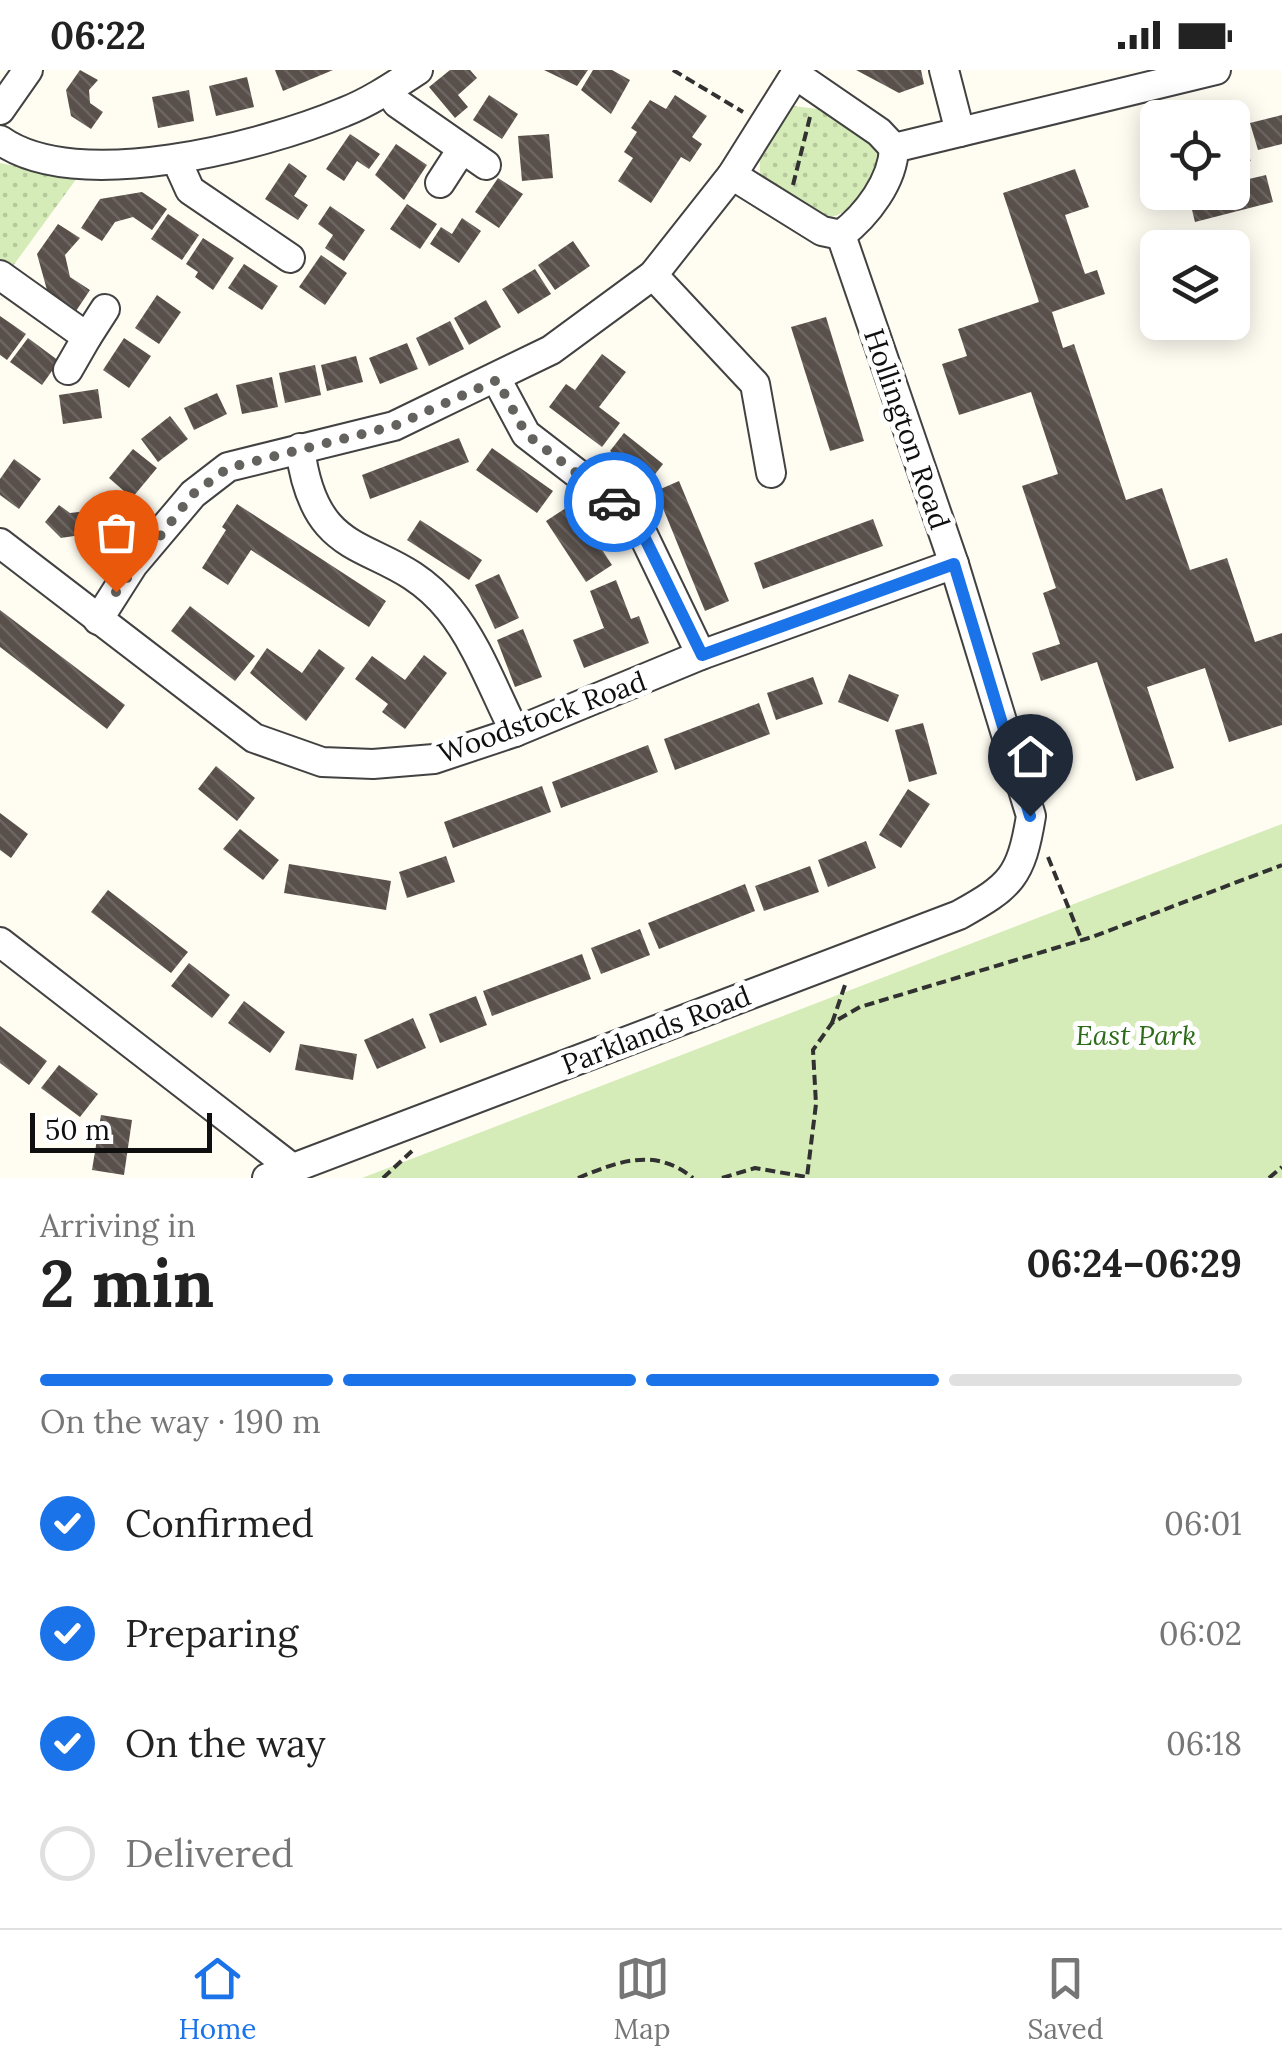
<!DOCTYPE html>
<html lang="en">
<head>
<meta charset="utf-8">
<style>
	body { margin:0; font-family:Lora,serif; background:#f6f6f6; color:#222; height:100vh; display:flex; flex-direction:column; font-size:38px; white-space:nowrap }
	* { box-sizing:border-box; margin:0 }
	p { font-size:32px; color:#767676 }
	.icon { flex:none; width:55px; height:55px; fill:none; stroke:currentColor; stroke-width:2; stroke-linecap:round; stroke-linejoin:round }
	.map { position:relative; height:1108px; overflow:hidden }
	.sheet { display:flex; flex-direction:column; background:#fff; flex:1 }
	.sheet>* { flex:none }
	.buttons { position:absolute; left:1140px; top:30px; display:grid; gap:20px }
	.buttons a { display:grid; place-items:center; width:110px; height:110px; border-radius:15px; background:#fff; box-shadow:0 5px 25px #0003; font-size:50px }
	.scale { position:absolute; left:30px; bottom:25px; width:182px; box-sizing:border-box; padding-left:10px; border:5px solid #0f0f0f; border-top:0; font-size:28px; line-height:35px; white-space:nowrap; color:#0f0f0f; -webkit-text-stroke:8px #fff; paint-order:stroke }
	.pin { position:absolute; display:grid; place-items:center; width:85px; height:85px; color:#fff; margin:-102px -42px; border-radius:50% 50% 50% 0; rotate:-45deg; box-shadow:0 0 10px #0007 }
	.pin .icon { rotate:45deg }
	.courier { position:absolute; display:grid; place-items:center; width:100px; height:100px; margin:-50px; border:8px solid #1a73e8; border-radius:50%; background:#fff; color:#222; box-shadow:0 2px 12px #0007 }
	.headline em { font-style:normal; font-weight:700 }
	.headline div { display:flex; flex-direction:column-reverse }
	.headline { display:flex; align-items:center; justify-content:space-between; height:170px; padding:0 40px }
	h1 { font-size:65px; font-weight:700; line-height:75px }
	.bar { display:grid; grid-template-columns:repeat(4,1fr); gap:15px 10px; align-content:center; height:120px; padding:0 40px }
	.bar i { height:12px; border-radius:8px; background:#e0e0e0 }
	.bar .selected { background:#1a73e8 }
	.bar p { grid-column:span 4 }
	ol { padding:0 40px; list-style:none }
	li { display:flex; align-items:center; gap:30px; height:110px }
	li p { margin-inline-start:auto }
	li .icon { padding:10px; border-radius:50%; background:#1a73e8; color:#fff; stroke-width:4 }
	li:last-child { color:#767676 }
	li i { width:55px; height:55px; border:5px solid #e0e0e0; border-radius:50% }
	.status { display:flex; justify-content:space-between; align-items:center; height:70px; padding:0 50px; background:#fff; direction:ltr }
	.status svg { height:28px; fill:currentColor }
	.tabs { display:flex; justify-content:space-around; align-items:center; height:140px; border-top:2px solid #e0e0e0; background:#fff; font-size:28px; color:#767676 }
	.tabs a { display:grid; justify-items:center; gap:5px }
	.tabs .selected { color:#1a73e8 }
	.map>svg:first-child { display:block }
	.grass { fill:url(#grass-dots) }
	.park { fill:#d5ecb8 }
	.building { fill:url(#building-back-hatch) }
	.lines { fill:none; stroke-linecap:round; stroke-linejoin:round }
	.minor-casing { stroke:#424242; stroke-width:32 }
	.path { stroke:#313131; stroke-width:4; stroke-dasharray:10 5; stroke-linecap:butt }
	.minor { stroke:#fff; stroke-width:28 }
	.done { stroke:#63625e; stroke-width:10; stroke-dasharray:0 18 }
	.route { stroke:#1a73e8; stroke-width:12 }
	.labels { text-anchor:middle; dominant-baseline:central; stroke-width:10; stroke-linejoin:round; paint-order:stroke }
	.street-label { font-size:28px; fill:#0f0f0f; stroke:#fff }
	.park-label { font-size:28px; font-style:italic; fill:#2e6c1b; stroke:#fff }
</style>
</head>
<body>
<div class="status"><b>06:22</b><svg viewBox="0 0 49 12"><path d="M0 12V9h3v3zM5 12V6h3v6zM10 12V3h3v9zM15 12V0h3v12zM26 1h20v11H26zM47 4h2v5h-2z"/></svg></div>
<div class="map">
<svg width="1282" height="1108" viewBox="0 0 1282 1108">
	<defs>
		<pattern id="grass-dots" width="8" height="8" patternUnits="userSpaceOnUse" patternTransform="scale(2.5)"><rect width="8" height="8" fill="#d5ecb8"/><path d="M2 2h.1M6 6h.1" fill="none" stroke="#b6c99d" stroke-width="1.8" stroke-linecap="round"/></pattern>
		<pattern id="building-back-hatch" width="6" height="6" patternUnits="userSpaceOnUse" patternTransform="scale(2.5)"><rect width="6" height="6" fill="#59504b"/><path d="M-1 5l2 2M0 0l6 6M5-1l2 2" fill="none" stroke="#6c6561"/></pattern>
	</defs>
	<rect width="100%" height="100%" fill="#fffcf2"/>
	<g class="grass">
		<path d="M 793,36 L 818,39 L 880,80 C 881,113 859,142 826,148 L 761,108 C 755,77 773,58 793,36 Z"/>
		<polygon points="0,93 77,108 10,200 0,193"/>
	</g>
	<polygon class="park" points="1282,754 1282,1108 362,1108"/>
	<g class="building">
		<polygon points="80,0 98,10 89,20 90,33 103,42 91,59 71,46 66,20"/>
		<polygon points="275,0 333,0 283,21"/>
		<polygon points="450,0 470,0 477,8 458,25 468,37 455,48 429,17"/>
		<polygon points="544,0 588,0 577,16"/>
		<polygon points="593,0 612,0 630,10 611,44 581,20"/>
		<polygon points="856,0 921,0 924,14 899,23"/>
		<polygon points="247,7 254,37 216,46 209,16"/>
		<polygon points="189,20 194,51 158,58 152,27"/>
		<polygon points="489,25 518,44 502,69 473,50"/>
		<polygon points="675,25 707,46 692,67 702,74 690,92 681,87 651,133 618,111 633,88 624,82 637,62 631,58 650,30 666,39"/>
		<polygon points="1282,45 1282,74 1258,80 1250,53"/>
		<polygon points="350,64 380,84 369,99 357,91 344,111 326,99"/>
		<polygon points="549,64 553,108 522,111 518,66"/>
		<polygon points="396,74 427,95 404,130 375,105"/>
		<polygon points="1158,75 1158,122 1182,126 1153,132 1141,79"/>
		<polygon points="289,93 307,106 294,126 308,135 298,150 265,129"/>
		<polygon points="1075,99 1089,137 1065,145 1085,204 1097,200 1105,224 1052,242 1063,278 1074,274 1126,430 1162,418 1190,500 1227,488 1255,572 1282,563 1282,655 1229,672 1205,598 1147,617 1174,698 1136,711 1097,592 1041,611 1032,583 1060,574 1043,523 1056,518 1022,416 1058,404 1031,322 959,345 942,294 967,286 958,259 1039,232 1003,123"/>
		<polygon points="1266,105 1273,132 1195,152 1188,124 1232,122 1232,113"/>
		<polygon points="498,108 523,124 499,158 475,142"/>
		<polygon points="142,122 167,139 152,160 133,147 115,152 102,171 81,158 100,129"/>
		<polygon points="407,134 437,154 420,179 390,159"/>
		<polygon points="330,136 365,160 344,191 325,178 333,165 318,154"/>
		<polygon points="168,144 199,165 182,190 151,169"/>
		<polygon points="462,148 481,161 459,193 430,174 441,157 452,164"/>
		<polygon points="58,154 80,168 65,185 70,207 90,220 76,241 47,220 37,184"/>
		<polygon points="203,168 234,188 213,220 195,207 198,202 186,194"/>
		<polygon points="573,171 590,196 555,220 538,195"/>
		<polygon points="321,185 347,203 325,235 299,217"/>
		<polygon points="244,194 278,216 262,240 228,218"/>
		<polygon points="535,199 551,224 518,244 502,219"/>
		<polygon points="157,225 181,242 159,274 135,258"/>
		<polygon points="486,230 501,257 469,275 454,248"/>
		<polygon points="0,246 26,264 7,290 0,285"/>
		<polygon points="826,247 864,371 830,381 791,257"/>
		<polygon points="450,251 464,279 429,296 416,268"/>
		<polygon points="28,268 59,291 42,315 10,292"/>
		<polygon points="124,268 151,286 129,318 103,300"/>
		<polygon points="407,273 418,299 380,314 369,288"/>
		<polygon points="602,284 626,302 599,337 620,353 602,377 549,337 566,314 575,320"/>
		<polygon points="356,286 363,312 327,321 321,295"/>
		<polygon points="315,295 321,325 285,333 279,303"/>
		<polygon points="272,307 278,337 242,344 236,315"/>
		<polygon points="98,319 102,348 63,354 59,325"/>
		<polygon points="217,323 227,344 194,360 184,338"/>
		<polygon points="170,346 188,369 158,392 141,369"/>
		<polygon points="624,363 663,394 649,412 610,381"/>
		<polygon points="459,368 469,392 370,429 362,405"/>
		<polygon points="492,378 553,421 537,443 476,400"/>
		<polygon points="133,379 157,398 132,428 109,408"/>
		<polygon points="14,389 41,409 19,439 0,425 0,409"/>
		<polygon points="679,411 729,531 705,541 656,421"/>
		<polygon points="106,427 126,441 113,460 61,468 45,452 59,435 70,443 96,440"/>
		<polygon points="237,434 386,531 369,557 251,480 228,515 202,498 226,460 222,457"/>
		<polygon points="572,434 612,495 586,512 546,451"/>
		<polygon points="873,449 883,476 763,519 754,493"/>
		<polygon points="420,450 482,490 469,510 407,470"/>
		<polygon points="499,504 519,548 495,559 475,515"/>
		<polygon points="616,510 631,549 639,546 649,573 584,598 573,570 604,558 590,521"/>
		<polygon points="190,536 255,586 235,611 171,561"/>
		<polygon points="0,540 125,635 107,659 0,577"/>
		<polygon points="523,559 542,607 515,617 497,570"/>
		<polygon points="267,578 302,603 319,579 345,598 306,651 250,603"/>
		<polygon points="424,585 447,603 405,659 382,642 388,634 355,609 372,586 405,610"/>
		<polygon points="849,604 899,625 888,652 838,632"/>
		<polygon points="813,607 823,634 776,650 767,623"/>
		<polygon points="759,633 770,664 675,700 664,669"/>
		<polygon points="923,653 937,704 909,712 895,660"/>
		<polygon points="648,675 658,702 561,738 552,712"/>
		<polygon points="216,696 255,728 237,751 198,719"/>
		<polygon points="542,716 551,742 453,778 444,752"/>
		<polygon points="908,719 930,734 901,778 879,765"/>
		<polygon points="0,743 28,764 11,788 0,780"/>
		<polygon points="240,759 279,790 263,810 223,779"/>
		<polygon points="866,771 876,798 828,817 818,790"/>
		<polygon points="446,786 455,812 407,828 399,802"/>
		<polygon points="289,794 391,811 386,840 284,823"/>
		<polygon points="810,796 819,822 764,841 755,816"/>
		<polygon points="745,814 755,841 659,879 648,853"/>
		<polygon points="108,820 188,882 171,903 91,842"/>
		<polygon points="640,859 650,885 601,904 591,878"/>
		<polygon points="582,884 591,909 492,946 483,921"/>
		<polygon points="189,893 230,925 212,948 171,916"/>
		<polygon points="476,926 487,955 440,973 429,944"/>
		<polygon points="244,931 285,962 270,983 228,953"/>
		<polygon points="413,948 426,978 377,999 364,970"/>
		<polygon points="0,956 47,991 29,1015 0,993"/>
		<polygon points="300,974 357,984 353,1010 295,1000"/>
		<polygon points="59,995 98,1024 80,1047 41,1018"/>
		<polygon points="101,1045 132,1050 124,1105 92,1100"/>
	</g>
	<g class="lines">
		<g class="minor-casing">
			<g id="minor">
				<polyline points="944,0 960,62"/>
				<polyline points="796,5 879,62 894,78"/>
				<polyline points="388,20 397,33 486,95"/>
				<polyline points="0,40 28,0"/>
				<path d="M 0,70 C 77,125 263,76 344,42 C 370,32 395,15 418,0"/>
				<polyline points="894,78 1216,0"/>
				<polyline points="176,89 190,120 290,188"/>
				<polyline points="732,105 822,161 841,165"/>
				<polyline points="440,113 462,79"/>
				<path d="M 841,165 C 867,145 893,111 894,78"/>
				<polyline points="0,205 87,267 105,239"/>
				<polyline points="653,205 755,314 771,403"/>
				<polyline points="68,300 87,267"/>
				<polyline points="497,310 526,364 635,448 701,585"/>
				<path d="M 300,378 C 316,503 387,463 449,539 C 477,573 495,623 515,662"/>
				<polyline points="0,473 254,668 322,692 373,694 434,689 515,662 701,585 954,494"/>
				<polyline points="98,550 133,495 193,424 228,397 394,356 551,280 653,205 732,105 798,0"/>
				<polyline points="0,872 292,1098"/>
				<path d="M 267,1108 L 959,845 C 1011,816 1021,807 1031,746 L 954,494 L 841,165"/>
			</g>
		</g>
		<g class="path">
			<polyline points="673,0 743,42"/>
			<polyline points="1190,32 1193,48"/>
			<polyline points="1232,94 1250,89"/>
			<polyline points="793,115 810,47"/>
			<polyline points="1048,787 1082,871"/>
			<polyline points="832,953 845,915"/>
			<polyline points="383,1108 412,1081"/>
			<path d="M 578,1108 C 619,1091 655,1077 693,1108"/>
			<polyline points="722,1108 755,1098 807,1107 816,1034 813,980 832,953 860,937 1092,867 1282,795"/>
			<polyline points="1269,1108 1282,1097"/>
		</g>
		<use href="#minor" class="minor"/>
	</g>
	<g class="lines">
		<polyline class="done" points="116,522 193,424 228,398 394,356 497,310 526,364 614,432"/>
		<polyline class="route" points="614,432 635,448 702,585 954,494 1030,746"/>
	</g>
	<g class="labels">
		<g class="street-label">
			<text transform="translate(907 359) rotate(71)">Hollington Road</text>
			<text transform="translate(542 647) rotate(-20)">Woodstock Road</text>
			<text transform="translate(656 960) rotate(-21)">Parklands Road</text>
		</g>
		<g class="park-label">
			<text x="1136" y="965">East Park</text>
		</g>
	</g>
</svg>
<div class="buttons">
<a><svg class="icon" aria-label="locate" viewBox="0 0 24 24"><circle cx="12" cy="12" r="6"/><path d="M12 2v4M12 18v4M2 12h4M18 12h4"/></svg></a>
<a><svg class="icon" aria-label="layers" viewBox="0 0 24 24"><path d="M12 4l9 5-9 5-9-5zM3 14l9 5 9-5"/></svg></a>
</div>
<div class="scale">50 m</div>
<div class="pin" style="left:116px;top:522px;background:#ea580c"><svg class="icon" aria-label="bag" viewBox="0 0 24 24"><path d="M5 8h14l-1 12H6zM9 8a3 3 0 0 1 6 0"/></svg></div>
<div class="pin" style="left:1030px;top:746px;background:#1f2937"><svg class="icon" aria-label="home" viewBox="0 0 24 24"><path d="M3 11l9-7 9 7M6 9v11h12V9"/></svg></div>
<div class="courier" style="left:614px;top:432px"><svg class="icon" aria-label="car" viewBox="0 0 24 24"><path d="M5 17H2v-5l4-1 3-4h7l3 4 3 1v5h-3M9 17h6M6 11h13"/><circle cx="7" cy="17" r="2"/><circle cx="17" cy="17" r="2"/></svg></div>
</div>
<section class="sheet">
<div class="headline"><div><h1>2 min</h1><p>Arriving in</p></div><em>06:24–06:29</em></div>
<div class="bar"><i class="selected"></i><i class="selected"></i><i class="selected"></i><i></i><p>On the way · 190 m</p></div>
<ol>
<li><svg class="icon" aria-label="check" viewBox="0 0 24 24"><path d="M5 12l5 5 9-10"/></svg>Confirmed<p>06:01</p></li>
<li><svg class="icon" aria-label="check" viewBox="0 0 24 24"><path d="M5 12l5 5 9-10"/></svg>Preparing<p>06:02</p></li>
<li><svg class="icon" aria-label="check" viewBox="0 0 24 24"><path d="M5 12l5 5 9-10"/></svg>On the way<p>06:18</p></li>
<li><i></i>Delivered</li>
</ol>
</section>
<nav class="tabs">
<a class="selected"><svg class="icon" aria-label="home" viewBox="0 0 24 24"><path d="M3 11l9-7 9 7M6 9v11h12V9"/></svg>Home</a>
<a><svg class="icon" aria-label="map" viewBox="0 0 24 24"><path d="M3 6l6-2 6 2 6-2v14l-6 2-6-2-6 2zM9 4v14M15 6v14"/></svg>Map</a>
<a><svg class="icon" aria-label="saved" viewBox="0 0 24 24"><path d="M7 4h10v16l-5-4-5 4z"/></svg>Saved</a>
</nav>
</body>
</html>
